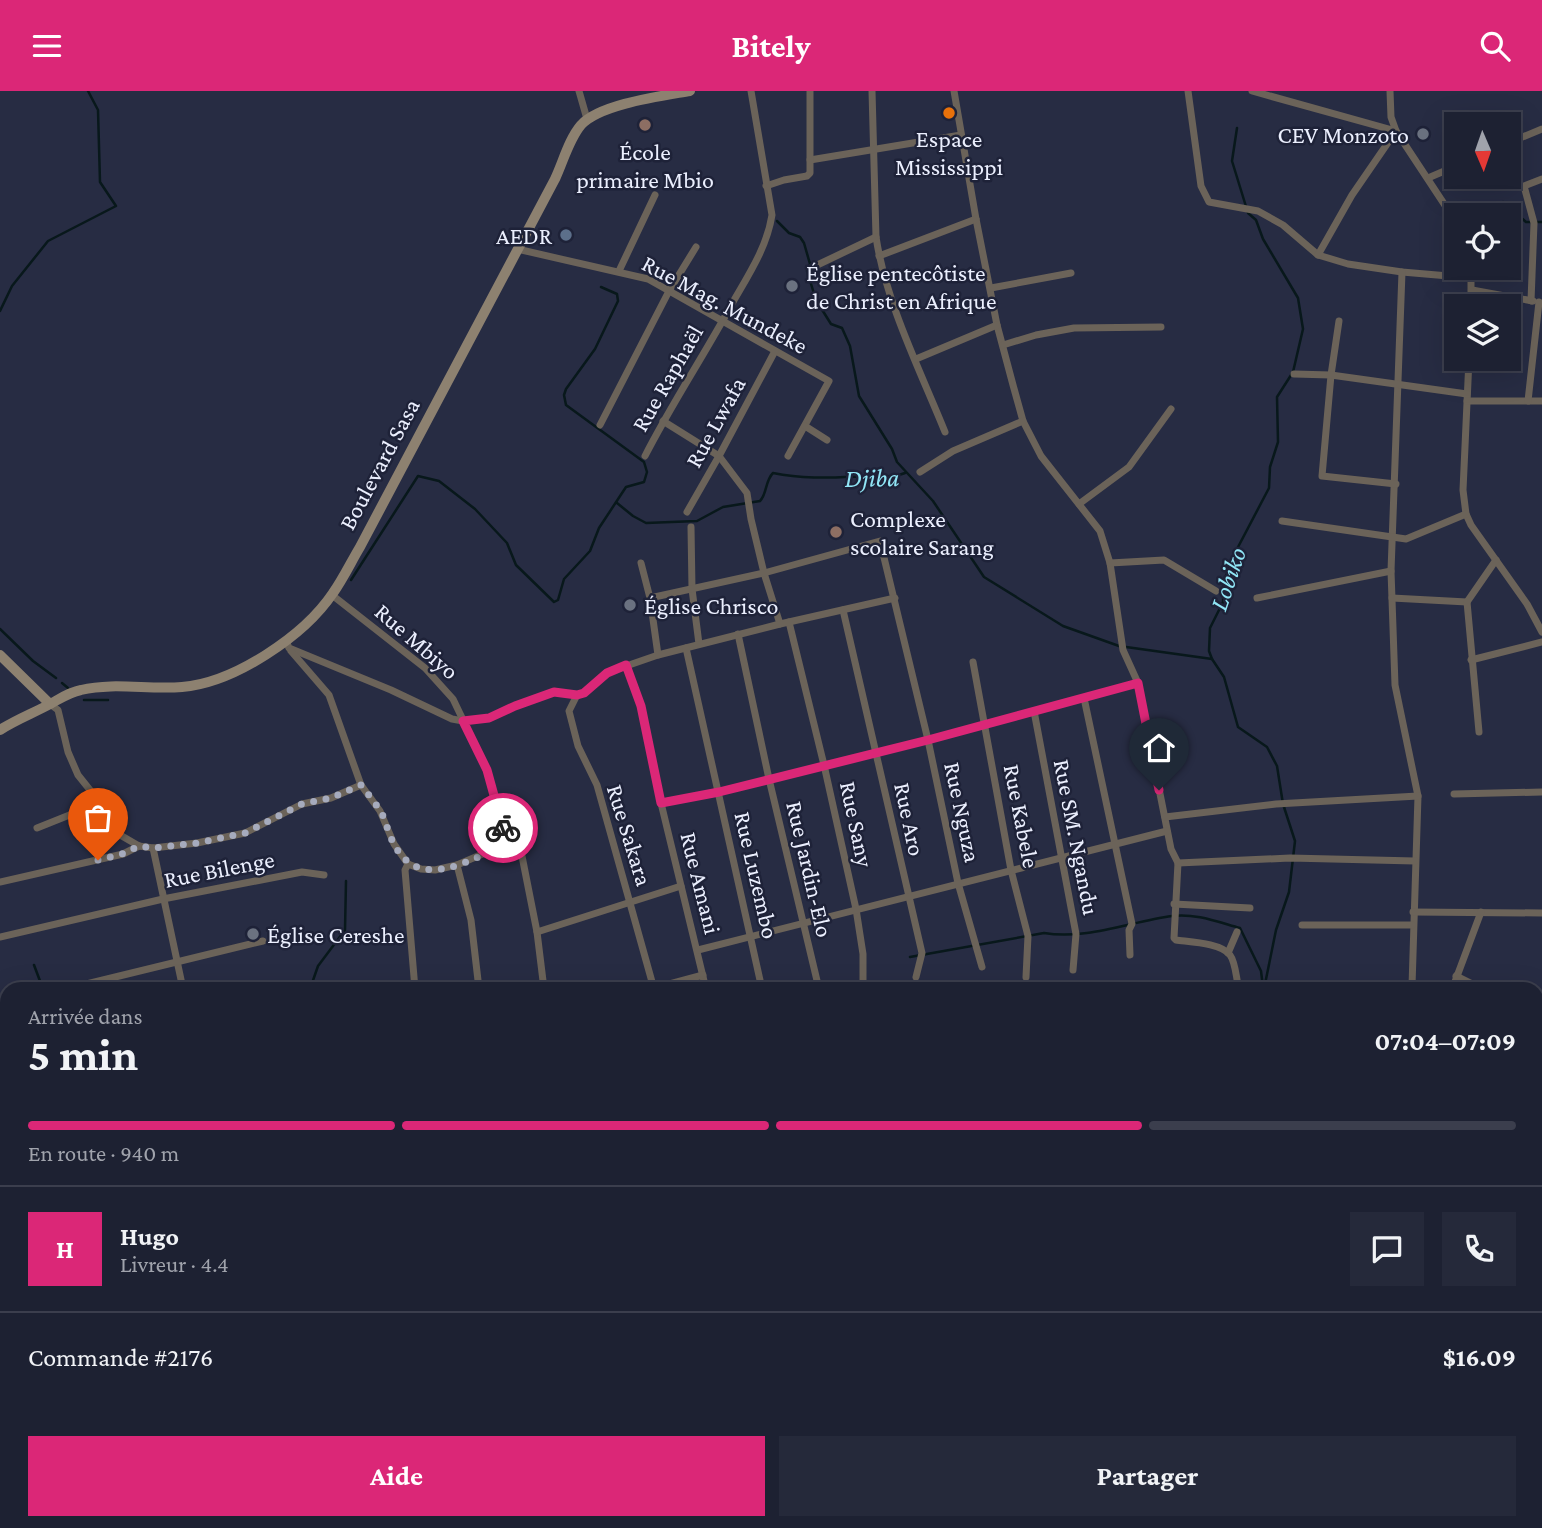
<!DOCTYPE html>
<html lang="fr">
<head>
<meta charset="utf-8">
<style>
	body { margin:0; font-family:"Crimson Pro",serif; background:#25293a; color:#f1f3f6; height:100vh; display:flex; flex-direction:column; font-size:26px; white-space:nowrap }
	* { box-sizing:border-box; margin:0 }
	p { font-size:23px; color:#a0a3ac }
	.icon { flex:none; width:38px; height:38px; fill:none; stroke:currentColor; stroke-width:2; stroke-linecap:round; stroke-linejoin:round }
	.map { position:relative; flex:1; overflow:hidden }
	.sheet { position:absolute; left:0px; top:891px; width:1544px; height:548px; display:flex; flex-direction:column; background:#1d2132; border-radius:21px 21px 0 0; box-shadow:0 7px 28px #0002,0 0 0 2px #3b3e4d }
	.sheet>* { flex:none }
	.needle { width:46px; rotate:178deg }
	.fabs { position:absolute; left:1444px; top:21px; display:grid; gap:14px }
	.fabs a { display:grid; place-items:center; width:77px; height:77px; border-radius:0px; background:#1d2132; box-shadow:0 7px 28px #0002,0 0 0 2px #3b3e4d; font-size:35px }
	.pin { position:absolute; display:grid; place-items:center; width:60px; height:60px; color:#fff; margin:-72px -30px; border-radius:50% 50% 50% 0; rotate:-45deg; box-shadow:0 0 7px #0007 }
	.pin .icon { rotate:45deg }
	.courier { position:absolute; display:grid; place-items:center; width:70px; height:70px; margin:-35px; border:5px solid #db2777; border-radius:50%; background:#fff; color:#222; box-shadow:0 2px 9px #0007 }
	.head em { font-style:normal; font-weight:700 }
	.head div { display:flex; flex-direction:column-reverse }
	.head { display:flex; align-items:center; justify-content:space-between; height:119px; padding:0 28px }
	h1 { font-size:46px; font-weight:700; line-height:52px }
	.bar { display:grid; grid-template-columns:repeat(4,1fr); gap:10px 7px; align-content:center; height:84px; padding:0 28px }
	.bar i { height:9px; border-radius:5px; background:#3b3e4d }
	.bar .current { background:#db2777 }
	.bar p { grid-column:span 4 }
	.line { display:flex; align-items:center; gap:18px; padding:0 28px; border-top:2px solid #3b3e4d }
	.line div { flex:1 }
	.round { display:grid; place-items:center; flex:none; width:74px; height:74px; border-radius:0px; background:#25293a }
	.button { display:flex; gap:14px; margin-top:auto; padding:14px 28px }
	.button a { flex:1; height:80px; border-radius:0px; background:#db2777; color:#fff; font-size:28px; font-weight:700; line-height:80px; text-align:center }
	.button a+a { background:#25293a; color:#f1f3f6 }
	header { display:flex; justify-content:space-between; align-items:center; height:91px; padding:0 28px; background:#db2777; color:#fff; font-size:32px; font-weight:700 }
	.map>svg:first-child { display:block }
	.lines { fill:none; stroke-linecap:round; stroke-linejoin:round }
	.stream { stroke:#08181b; stroke-width:2.5 }
	.river { stroke:#08181b; stroke-width:14 }
	.street { stroke:#6b6359; stroke-width:7 }
	.secondary { stroke:#8d8170; stroke-width:10 }
	.done { stroke:#a6abbd; stroke-width:7; stroke-dasharray:0 12.6 }
	.route { stroke:#db2777; stroke-width:9 }
	.food-dot { fill:#e8710a; stroke:#1e2238; stroke-width:2.5 }
	.education-dot { fill:#8d6e63; stroke:#1e2238; stroke-width:2.5 }
	.worship-dot { fill:#6b7280; stroke:#1e2238; stroke-width:2.5 }
	.service-dot { fill:#5c6f8a; stroke:#1e2238; stroke-width:2.5 }
	.labels { text-anchor:middle; dominant-baseline:central; stroke-width:5; stroke-linejoin:round; paint-order:stroke }
	.poi-label { font-size:24px; fill:#ebeffe; stroke:#1e2238; text-anchor:start }
	.street-label { font-size:24px; fill:#ebeffe; stroke:#1e2238 }
	.water-label { font-size:26px; font-style:italic; fill:#91e6f6; stroke:#1e2238 }
</style>
</head>
<body>
<header><svg class="icon" aria-label="menu" viewBox="0 0 24 24"><path d="M4 6h16M4 12h16M4 18h16"/></svg>Bitely<svg class="icon" aria-label="search" viewBox="0 0 24 24"><circle cx="10" cy="10" r="6"/><path d="M15 15l6 6"/></svg></header>
<div class="map">
<svg width="1542" height="1437" viewBox="0 0 1542 1437">
	<rect width="100%" height="100%" fill="#272c43"/>
	<g class="lines">
		<g class="stream">
			<polyline points="1237,37 1232,70 1248,122 1256,129 1263,148 1298,207 1303,238 1293,281 1277,306 1278,351 1270,376 1269,397 1237,458 1224,490 1223,511 1210,537 1209,560 1212,568 1224,586 1238,636 1267,656 1277,675 1283,713 1295,750 1289,801 1276,839 1264,898"/>
			<polyline points="1503,111 1526,131 1542,131"/>
			<polyline points="777,130 789,142 800,146 804,152 810,173 807,180 816,209 831,233 842,237 850,255 859,305 892,358 897,371 933,410 984,486 1063,535 1119,555 1212,568"/>
			<polyline points="0,220 12,195 48,150 116,115 100,91 98,19 88,0"/>
			<path d="M 617,412 L 633,425 L 646,432 L 697,430 L 723,416 L 760,410 C 767,403 765,390 773,382 C 807,389 838,386 872,385 C 885,385 893,387 905,382"/>
			<polyline points="351,489 418,385 439,390 475,418 507,452 516,474 554,511 558,509 564,488 590,460 599,437 626,396 644,391 647,381 644,371 566,314 564,304 566,298 595,258 618,210 617,203 601,196"/>
			<polyline points="0,538 33,570 56,587"/>
			<polyline points="62,592 68,597"/>
			<polyline points="84,609 108,609"/>
			<path d="M 910,866 L 1044,842 C 1086,849 1129,831 1172,825 C 1195,822 1218,831 1240,837 L 1261,880 L 1263,896"/>
			<polyline points="34,874 43,898"/>
			<polyline points="310,898 318,875 345,839 346,790"/>
			<polyline points="1536,1278 1537,1278"/>
			<polyline points="685,1432 684,1433 689,1437"/>
			<polyline points="297,1437 300,1432"/>
			<polyline points="1424,1437 1429,1432"/>
		</g>
		<polyline class="river" points="1536,1277 1542,1278"/>
		<g class="street">
			<polyline points="579,0 587,28"/>
			<path d="M 872,0 L 876,146 C 886,212 920,279 945,341"/>
			<path d="M 954,0 L 976,128 L 997,234 L 1013,294 L 1023,330 L 1041,365 L 1100,440 L 1110,472 L 1123,559 L 1138,592 L 1171,758 L 1178,772 L 1174,847 L 1176,849 C 1190,851 1221,852 1230,864 C 1236,872 1236,888 1239,898"/>
			<polyline points="1188,0 1201,95 1209,111 1258,120 1283,134 1318,164 1348,173 1402,181 1472,187"/>
			<polyline points="1252,0 1396,40 1352,104 1318,164"/>
			<polyline points="1390,0 1391,26 1396,40 1456,131"/>
			<polyline points="1508,52 1542,38"/>
			<polyline points="810,69 961,44"/>
			<polyline points="1428,87 1456,75"/>
			<polyline points="766,95 784,89 807,85 810,82 810,0"/>
			<polyline points="517,158 648,188 829,290 788,365"/>
			<polyline points="879,165 976,128"/>
			<polyline points="811,177 876,146"/>
			<polyline points="1471,177 1471,215"/>
			<polyline points="619,180 655,104"/>
			<polyline points="1402,181 1391,480 1395,594 1418,705 1412,895"/>
			<polyline points="991,197 1071,182"/>
			<polyline points="1472,199 1533,210"/>
			<polyline points="1531,210 1534,132 1524,95 1542,88"/>
			<polyline points="1339,230 1331,284 1322,385 1396,393"/>
			<polyline points="1003,254 1036,244 1074,237 1161,236"/>
			<polyline points="916,268 997,234"/>
			<polyline points="1469,268 1463,399 1466,423 1471,434 1527,513 1542,541"/>
			<polyline points="1294,283 1331,284 1467,303"/>
			<polyline points="1467,310 1542,310"/>
			<polyline points="1528,310 1539,211"/>
			<polyline points="663,330 719,365 747,402 751,428 764,482 780,533"/>
			<polyline points="600,334 669,200 696,156"/>
			<polyline points="805,335 827,349"/>
			<path d="M 645,365 C 672,312 705,263 733,211 C 749,183 767,156 772,124 L 751,0"/>
			<polyline points="920,381 953,360 1023,330"/>
			<polyline points="1079,413 1129,376 1171,318"/>
			<polyline points="687,421 719,365 775,260"/>
			<polyline points="1282,430 1406,448 1466,423"/>
			<polyline points="691,436 692,498 699,553"/>
			<polyline points="641,472 650,507 658,564"/>
			<polyline points="1110,472 1164,469 1216,500"/>
			<polyline points="332,504 425,577 453,608 487,679 508,752 520,755 537,841 544,898"/>
			<polyline points="650,507 764,482 880,450 928,649 958,792 982,876"/>
			<polyline points="1257,507 1391,480"/>
			<polyline points="1392,507 1467,511"/>
			<polyline points="843,519 922,862 916,886"/>
			<polyline points="789,531 824,674 856,818 863,863 863,898"/>
			<polyline points="738,543 769,688 819,898"/>
			<polyline points="286,550 289,557 391,599 452,628 463,630 489,627 515,615 554,601 577,604 584,602 606,582 658,564 780,533 895,507"/>
			<polyline points="686,557 762,898"/>
			<polyline points="291,560 329,604 361,694 380,720 394,753 408,773 421,778 435,779 457,774 508,752"/>
			<polyline points="1471,569 1542,551"/>
			<polyline points="973,571 1011,779 1028,845 1026,886"/>
			<polyline points="626,574 641,615 661,712 706,898"/>
			<polyline points="577,604 569,620 578,655 597,694 654,898"/>
			<polyline points="1084,607 1132,833 1129,839 1130,864"/>
			<polyline points="50,613 58,619 68,661 78,684 90,699 115,741 139,755 153,757 197,752 245,742 302,713 331,707 361,694"/>
			<polyline points="1034,620 1076,843 1073,879"/>
			<polyline points="1479,641 1467,511 1496,469"/>
			<polyline points="1454,703 1542,701"/>
			<polyline points="661,712 719,701 928,649 1138,592"/>
			<polyline points="1165,726 1276,713 1418,705"/>
			<polyline points="37,737 97,713"/>
			<polyline points="153,757 183,898"/>
			<polyline points="1178,772 1290,767 1415,770"/>
			<polyline points="408,773 405,779 415,898"/>
			<polyline points="457,774 471,829 479,898"/>
			<polyline points="0,791 123,763 139,755"/>
			<polyline points="1174,813 1250,817"/>
			<polyline points="1413,821 1542,822"/>
			<polyline points="1302,834 1412,834"/>
			<polyline points="537,841 681,795"/>
			<polyline points="0,846 163,808 302,781 324,784"/>
			<polyline points="698,859 1167,740"/>
			<polyline points="1228,862 1237,841"/>
			<polyline points="1456,885 1482,898"/>
			<polyline points="1453,896 1481,821"/>
			<polyline points="66,898 263,850"/>
			<polyline points="651,898 703,884"/>
			<polyline points="1297,898 1454,894"/>
			<polyline points="1536,924 1542,926"/>
			<polyline points="0,934 7,933"/>
			<polyline points="0,1056 7,1055"/>
			<polyline points="1536,1101 1542,1104"/>
			<polyline points="1536,1161 1542,1163"/>
			<polyline points="0,1167 7,1165"/>
			<polyline points="0,1260 7,1259"/>
			<polyline points="0,1356 7,1355"/>
			<polyline points="444,1432 444,1437"/>
			<polyline points="506,1432 506,1437"/>
			<polyline points="781,1432 781,1437"/>
			<polyline points="956,1432 957,1437"/>
			<polyline points="1022,1432 1023,1437"/>
			<polyline points="1100,1432 1101,1437"/>
			<polyline points="1166,1436 1204,1437"/>
			<polyline points="140,1437 140,1432"/>
			<polyline points="380,1437 380,1432"/>
			<polyline points="571,1437 571,1432"/>
			<polyline points="912,1437 913,1432"/>
		</g>
		<g class="secondary">
			<polyline points="0,564 50,613"/>
			<path d="M 0,639 C 17,628 34,622 52,612 C 61,607 70,601 81,599 C 114,591 149,599 182,596 C 234,592 304,545 333,502 C 343,488 351,471 360,456 L 555,88 C 563,71 569,48 581,34 C 600,13 662,5 690,0"/>
		</g>
	</g>
	<g class="lines">
		<path class="done" d="M 98,769 L 122,763 L 139,755 L 153,757 L 197,752 L 245,742 L 302,713 L 331,707 L 361,694 C 367,702 375,711 381,721 C 386,730 388,742 393,751 C 418,803 470,769 508,752 L 503,737"/>
		<polyline class="route" points="503,737 487,679 463,630 489,627 515,615 554,601 577,604 584,602 607,582 626,574 641,615 661,712 719,701 928,649 1138,592 1159,699"/>
	</g>
	<circle class="food-dot" cx="949" cy="22" r="7"/>
	<g class="education-dot">
		<circle cx="645" cy="34" r="7"/>
		<circle cx="836" cy="441" r="7"/>
	</g>
	<g class="worship-dot">
		<circle cx="1423" cy="43" r="7"/>
		<circle cx="792" cy="195" r="7"/>
		<circle cx="630" cy="514" r="7"/>
		<circle cx="253" cy="843" r="7"/>
	</g>
	<circle class="service-dot" cx="566" cy="144" r="7"/>
	<g class="labels">
		<g class="poi-label">
			<text x="1409" y="43" text-anchor="end">CEV Monzoto</text>
			<text x="949" y="47" text-anchor="middle">Espace<tspan x="949" dy="28">Mississippi</tspan></text>
			<text x="645" y="60" text-anchor="middle">École<tspan x="645" dy="28">primaire Mbio</tspan></text>
			<text x="552" y="144" text-anchor="end">AEDR</text>
			<text x="806" y="181">Église pentecôtiste<tspan x="806" dy="28">de Christ en Afrique</tspan></text>
			<text x="850" y="427">Complexe<tspan x="850" dy="28">scolaire Sarang</tspan></text>
			<text x="644" y="514">Église Chrisco</text>
			<text x="267" y="843">Église Cereshe</text>
		</g>
		<g class="street-label">
			<text transform="translate(725 213) rotate(28)">Rue Mag. Mundeke</text>
			<text transform="translate(667 287) rotate(-60)">Rue Raphaël</text>
			<text transform="translate(715 331) rotate(-61)">Rue Lwafa</text>
			<text transform="translate(379 373) rotate(-62)">Boulevard Sasa</text>
			<text transform="translate(417 550) rotate(41)">Rue Mbiyo</text>
			<text transform="translate(963 721) rotate(78)">Rue Nguza</text>
			<text transform="translate(1022 725) rotate(79)">Rue Kabele</text>
			<text transform="translate(910 728) rotate(78)">Rue Aro</text>
			<text transform="translate(857 733) rotate(78)">Rue Sany</text>
			<text transform="translate(630 744) rotate(73)">Rue Sakara</text>
			<text transform="translate(1077 746) rotate(79)">Rue SM. Ngandu</text>
			<text transform="translate(219 778) rotate(-11)">Rue Bilenge</text>
			<text transform="translate(810 778) rotate(77)">Rue Jardin-Elo</text>
			<text transform="translate(757 784) rotate(77)">Rue Luzembo</text>
			<text transform="translate(701 792) rotate(76)">Rue Amani</text>
		</g>
		<g class="water-label">
			<text transform="translate(872 387) rotate(-1)">Djiba</text>
			<text transform="translate(1228 488) rotate(-71)">Lobiko</text>
		</g>
	</g>
</svg>
<div class="fabs">
<a><svg class="needle" viewBox="-14 -14 28 28"><path d="M0-13l5 13h-10z" fill="#e53935"/><path d="M0 13l5-13h-10z" fill="#a0a3ac"/></svg></a>
<a><svg class="icon" aria-label="locate" viewBox="0 0 24 24"><circle cx="12" cy="12" r="6"/><path d="M12 2v4M12 18v4M2 12h4M18 12h4"/></svg></a>
<a><svg class="icon" aria-label="layers" viewBox="0 0 24 24"><path d="M12 4l9 5-9 5-9-5zM3 14l9 5 9-5"/></svg></a>
</div>
<div class="pin" style="left:98px;top:769px;background:#ea580c"><svg class="icon" aria-label="bag" viewBox="0 0 24 24"><path d="M5 8h14l-1 12H6zM9 8a3 3 0 0 1 6 0"/></svg></div>
<div class="pin" style="left:1159px;top:699px;background:#1f2937"><svg class="icon" aria-label="home" viewBox="0 0 24 24"><path d="M3 11l9-7 9 7M6 9v11h12V9"/></svg></div>
<div class="courier" style="left:503px;top:737px"><svg class="icon" aria-label="bike" viewBox="0 0 24 24"><circle cx="6" cy="16" r="4"/><circle cx="18" cy="16" r="4"/><path d="M6 16l4-8h5l3 8M10 8l3 8H6M13 5h3"/></svg></div>
<section class="sheet">
<div class="head"><div><h1>5 min</h1><p>Arrivée dans</p></div><em>07:04–07:09</em></div>
<div class="bar"><i class="current"></i><i class="current"></i><i class="current"></i><i></i><p>En route · 940 m</p></div>
<div class="line" style="height:126px"><b class="round" style="background:#db2777;color:#fff">H</b><div><b>Hugo</b><p>Livreur · 4.4</p></div><a class="round"><svg class="icon" aria-label="chat" viewBox="0 0 24 24"><path d="M4 5h16v11H9l-5 4z"/></svg></a><a class="round"><svg class="icon" aria-label="phone" viewBox="0 0 24 24"><path d="M5 4h4l2 5-3 2q2 4 5 5l2-3 5 2v4C11 20 4 13 5 4z"/></svg></a></div>
<div class="line" style="height:91px"><div>Commande #2176</div><b>$16.09</b></div>
<div class="button"><a>Aide</a><a>Partager</a></div>
</section>
</div>
</body>
</html>
